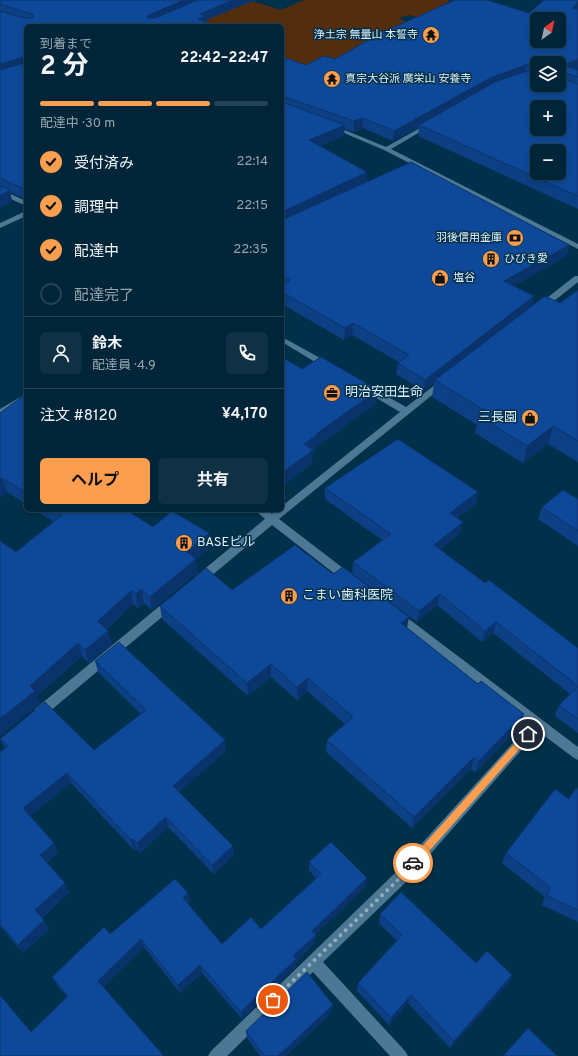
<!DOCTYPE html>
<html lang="ja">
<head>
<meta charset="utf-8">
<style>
	body { margin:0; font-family:Overpass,"Noto Sans JP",sans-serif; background:#0f3143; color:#f1f3f6; height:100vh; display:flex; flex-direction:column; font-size:15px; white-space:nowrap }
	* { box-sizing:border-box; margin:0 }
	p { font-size:13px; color:#96a5ae }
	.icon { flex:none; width:22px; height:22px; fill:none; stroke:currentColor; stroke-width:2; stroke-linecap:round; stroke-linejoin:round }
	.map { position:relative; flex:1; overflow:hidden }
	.side { position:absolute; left:24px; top:24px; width:260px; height:488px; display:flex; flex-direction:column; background:#012538; border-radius:6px; box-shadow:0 2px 6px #0003,0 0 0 1px #234253 }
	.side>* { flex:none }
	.needle { width:26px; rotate:33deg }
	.controls { position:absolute; left:530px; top:12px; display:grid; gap:8px }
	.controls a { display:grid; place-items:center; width:36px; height:36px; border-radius:6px; background:#012538; box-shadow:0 2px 6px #0003,0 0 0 1px #234253; font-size:20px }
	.pin { position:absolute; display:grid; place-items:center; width:34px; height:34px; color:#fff; margin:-17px; border:2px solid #fff; border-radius:50%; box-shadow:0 1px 4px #0007 }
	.courier { position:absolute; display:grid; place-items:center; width:40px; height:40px; margin:-20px; border:3px solid #fb9e50; border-radius:50%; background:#fff; color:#222; box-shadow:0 1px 5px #0007 }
	.head em { font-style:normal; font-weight:700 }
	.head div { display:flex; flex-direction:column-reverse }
	.head { display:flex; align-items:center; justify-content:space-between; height:68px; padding:0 16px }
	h1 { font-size:26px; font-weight:700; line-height:30px }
	.bar { display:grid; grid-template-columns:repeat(4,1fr); gap:6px 4px; align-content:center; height:48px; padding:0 16px }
	.bar i { height:5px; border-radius:3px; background:#234253 }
	.bar .selected { background:#fb9e50 }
	.bar p { grid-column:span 4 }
	.line { display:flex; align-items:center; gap:10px; padding:0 16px; border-top:1px solid #234253 }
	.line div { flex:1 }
	.round { display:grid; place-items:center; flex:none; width:42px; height:42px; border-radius:6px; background:#0f3143 }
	ol { padding:0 16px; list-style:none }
	li { display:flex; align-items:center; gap:12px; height:44px }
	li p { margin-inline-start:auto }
	li .icon { padding:4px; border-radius:50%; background:#fb9e50; color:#111; stroke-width:4 }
	li:last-child { color:#96a5ae }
	li i { width:22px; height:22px; border:2px solid #234253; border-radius:50% }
	.cta { display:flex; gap:8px; margin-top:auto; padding:8px 16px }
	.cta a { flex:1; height:46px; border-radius:6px; background:#fb9e50; color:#111; font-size:16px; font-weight:700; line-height:46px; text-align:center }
	.cta a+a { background:#0f3143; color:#f1f3f6 }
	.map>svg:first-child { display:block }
	.green { fill:#532e0e }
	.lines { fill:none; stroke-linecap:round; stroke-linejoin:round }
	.minor { fill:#4d7894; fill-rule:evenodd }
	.wall { fill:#0c3f84; fill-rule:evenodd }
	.shaded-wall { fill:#0a336b }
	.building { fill:#0e4999; stroke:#0a336b; fill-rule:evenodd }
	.route { fill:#fb9e50 }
	.done { stroke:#92acbc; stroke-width:4; stroke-dasharray:0 7.2 }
	.labels { text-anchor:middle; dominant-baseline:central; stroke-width:3; stroke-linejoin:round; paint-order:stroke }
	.far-poi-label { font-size:11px; fill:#e0effa; stroke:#01314a; text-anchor:start }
	.poi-label { font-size:13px; fill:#e0effa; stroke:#01314a; text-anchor:start }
</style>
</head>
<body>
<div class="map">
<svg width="578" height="1056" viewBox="0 0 578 1056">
	<rect width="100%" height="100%" fill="#01314a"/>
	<polygon class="green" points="248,0 281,10 304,0 448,0 449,2 417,17 409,15 399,18 414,25 282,101 282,26 210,26 194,19"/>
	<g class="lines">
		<g class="minor">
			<polygon points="427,124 432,125 391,149 578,244 578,249 384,150 330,127 335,126 386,147"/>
			<polygon points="0,189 26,201 26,206 0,194"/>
			<polygon points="26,211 26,216 0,228 0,223"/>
			<polygon points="575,276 578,276 578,282 544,309 538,309 538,305"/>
			<polygon points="282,337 331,364 332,366 331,368 325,368 282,342"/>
			<polygon points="444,378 448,381 447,383 279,519 352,575 353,578 352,581 344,581 272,525 204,582 196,582 195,579 196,576 265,519 255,510 267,510 272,514 277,510 282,510 282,506 400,412 363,390 362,388 363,386 369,386 406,407"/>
			<polygon points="26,394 26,401 0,416 0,409"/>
			<polygon points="171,599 175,600 176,603 175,606 43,717 39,718 35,717 33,713 35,709 167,600"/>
			<polygon points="397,612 401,613 578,747 578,760 574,758 538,731 405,883 323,962 405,1051 408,1056 390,1056 313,972 227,1056 208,1056 211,1051 395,873 530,724 393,619 392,616 393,613"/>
		</g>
	</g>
	<g class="wall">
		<polygon points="0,0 255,0 206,20 26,26 26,199 10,192 12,201 0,208"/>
		<path d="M 578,0 L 578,68 L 576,69 L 578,70 L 578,209 L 418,136 L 419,127 L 393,141 L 363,128 L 354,132 L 344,129 L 344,136 L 320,146 L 367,182 L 569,245 L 567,256 L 513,286 L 532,306 L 560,303 L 578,290 L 578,462 L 548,444 L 523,463 L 475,433 L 477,425 L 432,397 L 434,383 L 424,391 L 396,374 L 398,363 L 399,362 L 352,335 L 344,340 L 282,304 L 282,57 L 306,65 L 335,59 L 529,13 ZM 537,63 L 559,85 L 537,85 Z"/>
		<polygon points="26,394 26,504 7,492 0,497 0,413"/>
		<polygon points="325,488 476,504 457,518 460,533 440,550 485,583 578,648 578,733 555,716 559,705 570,694 493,633 482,642 437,605 417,622 352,573 353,562 382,540 325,499"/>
		<polygon points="578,499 578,546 538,519 542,507"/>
		<polygon points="35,510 126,510 153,527 209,533 210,547 196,560 197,573 152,610 144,603 138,608 133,604 107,629 112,644 89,663 82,656 37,696 40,703 0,736 0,541 16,552 54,522"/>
		<polygon points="333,574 409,617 407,628 520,726 475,773 471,769 412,828 326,752 327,740 345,724 307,691 297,700 271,677 248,696 162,619 160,606 232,590"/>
		<polygon points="95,661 226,751 179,792 234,855 214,874 168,827 140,853 136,848 134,850 71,783 30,816 58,852 47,863 69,892 42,918 44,920 49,929 23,953 0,926 0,752 5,749 0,739 94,750 141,714 98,672"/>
		<polygon points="578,789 578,922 542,905 545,897 502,863 506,853 569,799"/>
		<polygon points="309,862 367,878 365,887 315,935 315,943 296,962 296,967 242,1019 202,973 180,993 144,947 103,987 31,1032 67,997 57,985 52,977 110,934 188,893 190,902 188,904 222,944 261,929 316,879 309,870"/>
		<polygon points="380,914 476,963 512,975 508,984 450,1048 408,1003 389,1025 357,991 358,983 397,941 379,923"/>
		<polygon points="332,1012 286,1056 260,1056 247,1038 246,1031"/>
	</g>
	<g class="shaded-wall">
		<polygon points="184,0 206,0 148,26 147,16"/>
		<polygon points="233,0 255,0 206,20 207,25 198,19 200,14"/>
		<polygon points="578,2 578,9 572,8"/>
		<polygon points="24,57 26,67 0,74 0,64"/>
		<polygon points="578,59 578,68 566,73 563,65"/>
		<polygon points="526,65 524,75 419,125 419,127 393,141 394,131 490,78"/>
		<polygon points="562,72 559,82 559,73"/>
		<polygon points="363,118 363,128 354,132 354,121"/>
		<polygon points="345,125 344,136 309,150 309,140"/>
		<polygon points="367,172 367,183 282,223 282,212"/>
		<polygon points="10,190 12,201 0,208 0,196"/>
		<polygon points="569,245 567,256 502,292 504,281"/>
		<polygon points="534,296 532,308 435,380 434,383 424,391 425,380"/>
		<polygon points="353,323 352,335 344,340 345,328"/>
		<polygon points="378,390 376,404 317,447 317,449 313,452 312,464 282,487 282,473 304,444 316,434"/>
		<polygon points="553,426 548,444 523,463 527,446"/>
		<polygon points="2,478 7,492 0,497 0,479"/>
		<polygon points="478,492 476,504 448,524 450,513"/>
		<polygon points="463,522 460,533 432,556 434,545"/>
		<polygon points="209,533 210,547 196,560 197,573 152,610 150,597 187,552"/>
		<polygon points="142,589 144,603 138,608 136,594"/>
		<polygon points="131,591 133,604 101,634 98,621"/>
		<polygon points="440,594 437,605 417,622 419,611"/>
		<polygon points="409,617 406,631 401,623"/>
		<polygon points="496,622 493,633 482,642 485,631"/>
		<polygon points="108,631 112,644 89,663 85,650"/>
		<polygon points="78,643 82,656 37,696 40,703 0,736 0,719 30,686"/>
		<polygon points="271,664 271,677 248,696 247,683"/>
		<polygon points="308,678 307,691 297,700 297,687"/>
		<polygon points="524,714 520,726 475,773 479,761"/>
		<polygon points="225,740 226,751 175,796 173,786"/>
		<polygon points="474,757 471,769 412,828 414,817"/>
		<polygon points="67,773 71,783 27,818 23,808"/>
		<polygon points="166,817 168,827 140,853 137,843"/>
		<polygon points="133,839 136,848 134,850 131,840"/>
		<polygon points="54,843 58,852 44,865 40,855"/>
		<polygon points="233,846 234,855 214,874 212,865"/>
		<polygon points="367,878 365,887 311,939 312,931"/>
		<polygon points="65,883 69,892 40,919 35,910"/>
		<polygon points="188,893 190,902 185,907 183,898"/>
		<polygon points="44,920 49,929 23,953 18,945"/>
		<polygon points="316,935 315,943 296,962 296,967 242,1019 241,1012 293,956"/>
		<polygon points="141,939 144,947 101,988 98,981"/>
		<polygon points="200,965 202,973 180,993 178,985"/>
		<polygon points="512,975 508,984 450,1048 454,1041"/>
		<polygon points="411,995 408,1003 389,1025 391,1018"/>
		<polygon points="333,1005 332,1012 286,1056 278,1056"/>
	</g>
	<g class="building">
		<polygon points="0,0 184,0 147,16 148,18 155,18 198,0 233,0 200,14 206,16 198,19 218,26 26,26 26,190 0,178 0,70 24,63 26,58 24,57 0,64 0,11 24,18 32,18 34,17 32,14 0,4"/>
		<path d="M 455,0 L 487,0 L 529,13 L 544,0 L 578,0 L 578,2 L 572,8 L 578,9 L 578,59 L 563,65 L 578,70 L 578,77 L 562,72 L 559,73 L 559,63 L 537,63 L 537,65 L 526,65 L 490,78 L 394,131 L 363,118 L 354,121 L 282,96 L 282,57 L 306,65 L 324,56 L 335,59 L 381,33 ZM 537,19 L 559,19 L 559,41 L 537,41 Z"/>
		<path d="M 527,71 L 537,72 L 537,85 L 559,85 L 559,77 L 578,84 L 578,196 L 419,125 L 495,82 ZM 537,107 L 559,107 L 559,129 L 537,129 ZM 537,151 L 559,151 L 559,173 L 537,173 Z"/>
		<polygon points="282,102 345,125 309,140 367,172 282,212"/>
		<polygon points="411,162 569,245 504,281 534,296 425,380 398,363 409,355 353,323 345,328 282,292 282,285 290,280 282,276 282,220"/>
		<polygon points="0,186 10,190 0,196"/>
		<polygon points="578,290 578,441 553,426 527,446 479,416 486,411 435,380 545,296 560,303"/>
		<polygon points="321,357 378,390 316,434 317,435 304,444 313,450 282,473 282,360 285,359 302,369"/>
		<polygon points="26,394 26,493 2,478 0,479 0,413"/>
		<polygon points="398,439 478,492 450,513 463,522 434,545 485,583 489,580 578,648 578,686 496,622 485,631 440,594 419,611 353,562 391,534 325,488"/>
		<polygon points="563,490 578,499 578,531 542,507"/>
		<polygon points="53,510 126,510 153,527 172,511 209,533 187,552 196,559 150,597 142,589 136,594 131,591 98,621 108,631 85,650 78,643 30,686 35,691 0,719 0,541 16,552 62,515"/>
		<polygon points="295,545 333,574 343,567 409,617 401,623 478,684 481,681 524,714 479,761 474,757 414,817 327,740 353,717 308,678 297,687 271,664 247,683 160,606 206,568 232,590"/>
		<polygon points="119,642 225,740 173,786 233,846 212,865 166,817 137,843 133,839 131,840 67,773 23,808 54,843 40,855 65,883 35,910 44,920 18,945 0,924 0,752 8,746 0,739 45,702 94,750 146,710 95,661"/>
		<polygon points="578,687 578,719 559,705"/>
		<polygon points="576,788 578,789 578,910 547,896 550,887 506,853 555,789 569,799"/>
		<polygon points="331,842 367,878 312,931 316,935 293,956 296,959 241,1012 200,965 178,985 141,939 98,981 163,1055 162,1056 0,1056 0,995 31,1032 68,996 52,977 104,927 110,934 175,879 188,893 183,898 222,944 251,917 261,929 321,874 309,862"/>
		<polygon points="401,892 476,963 487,951 512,975 454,1041 411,995 391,1018 358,983 402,935 380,914"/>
		<polygon points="307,972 333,1005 278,1056 265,1056 246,1031"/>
		<polygon points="528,1028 557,1056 503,1056"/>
	</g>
	<polygon class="route" points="528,731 530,732 530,737 416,866 413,868 410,866 409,863 410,860 525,732"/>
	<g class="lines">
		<polyline class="done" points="273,1000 400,878 413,863"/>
	</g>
	<defs>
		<g id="temple-disc" transform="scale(0.9)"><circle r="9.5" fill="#fb9e50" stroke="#01314a"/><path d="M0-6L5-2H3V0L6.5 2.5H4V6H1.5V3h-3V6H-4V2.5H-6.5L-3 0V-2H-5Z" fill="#111"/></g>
		<g id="bank-disc" transform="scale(0.9)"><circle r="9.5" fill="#fb9e50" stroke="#01314a"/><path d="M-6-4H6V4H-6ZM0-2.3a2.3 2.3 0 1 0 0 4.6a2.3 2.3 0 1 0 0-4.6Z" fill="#111"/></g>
		<g id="building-disc" transform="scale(0.9)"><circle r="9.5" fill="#fb9e50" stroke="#01314a"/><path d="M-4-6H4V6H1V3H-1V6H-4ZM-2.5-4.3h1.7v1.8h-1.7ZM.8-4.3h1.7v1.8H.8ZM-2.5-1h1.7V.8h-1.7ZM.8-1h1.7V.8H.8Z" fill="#111"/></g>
		<g id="shop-disc" transform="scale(0.9)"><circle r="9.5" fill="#fb9e50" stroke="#01314a"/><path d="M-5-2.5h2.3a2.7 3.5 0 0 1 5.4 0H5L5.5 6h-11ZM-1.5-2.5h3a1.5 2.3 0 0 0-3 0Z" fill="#111"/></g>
		<g id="office-disc" transform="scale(0.9)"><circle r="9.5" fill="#fb9e50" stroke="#01314a"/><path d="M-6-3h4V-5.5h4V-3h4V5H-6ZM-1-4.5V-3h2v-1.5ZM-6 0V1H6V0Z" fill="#111"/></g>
	</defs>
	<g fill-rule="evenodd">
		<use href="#temple-disc" x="431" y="35"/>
		<use href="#temple-disc" x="332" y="79"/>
		<use href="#bank-disc" x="515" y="238"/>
		<use href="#building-disc" x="491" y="259"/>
		<use href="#shop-disc" x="440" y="278"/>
		<use href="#office-disc" x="332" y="393"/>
		<use href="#shop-disc" x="530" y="418"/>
		<use href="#building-disc" x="184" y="543"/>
		<use href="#building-disc" x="289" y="596"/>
	</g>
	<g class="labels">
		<g class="far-poi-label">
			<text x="418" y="35" text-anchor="end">浄土宗 無量山 本誓寺</text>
			<text x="345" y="79">真宗大谷派 廣栄山 安養寺</text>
			<text x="502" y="238" text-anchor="end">羽後信用金庫</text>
			<text x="504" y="259">ひびき愛</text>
			<text x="453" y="278">塩谷</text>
		</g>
		<g class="poi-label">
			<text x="345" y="393">明治安田生命</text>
			<text x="517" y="418" text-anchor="end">三長園</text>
			<text x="197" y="543">BASEビル</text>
			<text x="302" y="596">こまい歯科医院</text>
		</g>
	</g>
</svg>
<div class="controls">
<a><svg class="needle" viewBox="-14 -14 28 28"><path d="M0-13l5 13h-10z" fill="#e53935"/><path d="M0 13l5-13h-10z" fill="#96a5ae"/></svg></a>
<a><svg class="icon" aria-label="layers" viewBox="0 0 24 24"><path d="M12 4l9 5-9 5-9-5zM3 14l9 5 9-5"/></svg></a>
<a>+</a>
<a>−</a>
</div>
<div class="pin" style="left:273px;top:1000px;background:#ea580c"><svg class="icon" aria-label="bag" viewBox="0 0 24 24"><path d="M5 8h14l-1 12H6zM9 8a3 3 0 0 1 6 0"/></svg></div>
<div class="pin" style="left:528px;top:734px;background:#1f2937"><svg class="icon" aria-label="home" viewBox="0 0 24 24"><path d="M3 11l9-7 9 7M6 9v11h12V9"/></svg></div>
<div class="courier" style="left:413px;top:863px"><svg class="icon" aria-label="car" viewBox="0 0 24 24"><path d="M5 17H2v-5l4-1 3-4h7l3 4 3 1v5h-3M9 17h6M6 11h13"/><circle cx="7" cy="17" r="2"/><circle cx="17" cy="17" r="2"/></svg></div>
<section class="side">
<div class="head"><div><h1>2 分</h1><p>到着まで</p></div><em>22:42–22:47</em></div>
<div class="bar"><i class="selected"></i><i class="selected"></i><i class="selected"></i><i></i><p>配達中 · 30 m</p></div>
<ol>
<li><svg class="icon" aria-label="check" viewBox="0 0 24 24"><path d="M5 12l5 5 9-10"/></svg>受付済み<p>22:14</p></li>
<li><svg class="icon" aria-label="check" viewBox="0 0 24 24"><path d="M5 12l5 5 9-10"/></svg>調理中<p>22:15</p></li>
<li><svg class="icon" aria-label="check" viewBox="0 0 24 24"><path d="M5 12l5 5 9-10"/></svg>配達中<p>22:35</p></li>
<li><i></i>配達完了</li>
</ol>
<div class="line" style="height:72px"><a class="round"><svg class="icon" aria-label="person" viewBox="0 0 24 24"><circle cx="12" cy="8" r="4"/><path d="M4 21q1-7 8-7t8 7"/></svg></a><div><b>鈴木</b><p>配達員 · 4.9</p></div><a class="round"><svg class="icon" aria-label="phone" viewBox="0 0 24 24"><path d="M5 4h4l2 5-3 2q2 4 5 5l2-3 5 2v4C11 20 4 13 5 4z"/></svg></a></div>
<div class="line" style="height:52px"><div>注文 #8120</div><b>¥4,170</b></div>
<div class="cta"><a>ヘルプ</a><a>共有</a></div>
</section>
</div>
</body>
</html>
